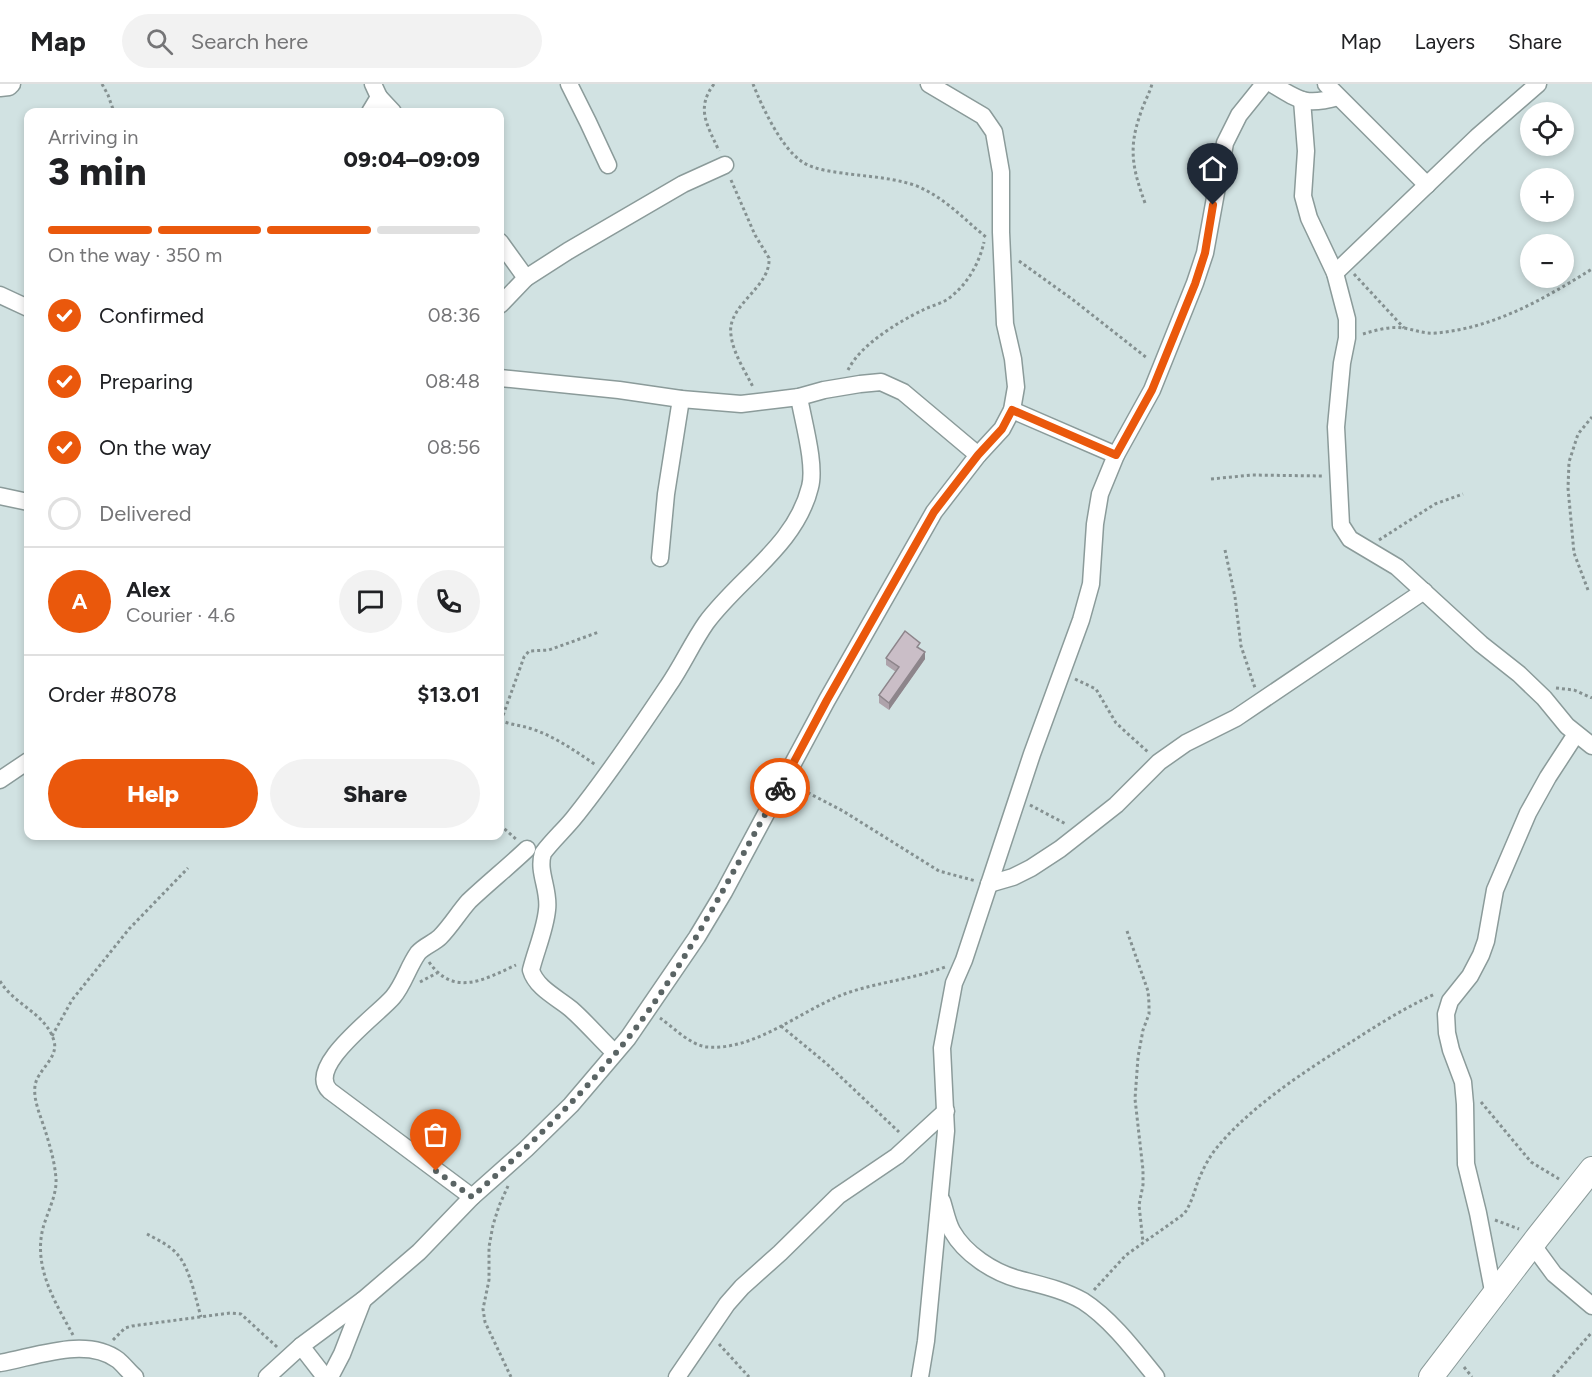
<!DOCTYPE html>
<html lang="en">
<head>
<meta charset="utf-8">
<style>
	body { margin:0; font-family:Figtree,sans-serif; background:#f2f2f2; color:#202124; height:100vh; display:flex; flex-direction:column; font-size:22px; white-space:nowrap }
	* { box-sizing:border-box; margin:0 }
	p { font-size:20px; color:#757577 }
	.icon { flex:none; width:33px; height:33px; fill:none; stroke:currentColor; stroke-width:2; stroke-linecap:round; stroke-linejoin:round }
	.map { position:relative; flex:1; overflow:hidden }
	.drawer { position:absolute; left:24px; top:24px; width:480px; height:732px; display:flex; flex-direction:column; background:#fff; border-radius:12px; box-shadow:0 3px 9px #0003 }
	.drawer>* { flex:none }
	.tools { position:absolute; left:1520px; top:18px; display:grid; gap:12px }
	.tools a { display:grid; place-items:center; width:54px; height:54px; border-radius:50%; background:#fff; box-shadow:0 3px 9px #0003; font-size:30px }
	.pin { position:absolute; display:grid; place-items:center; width:51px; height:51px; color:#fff; margin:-62px -26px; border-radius:50% 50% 50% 0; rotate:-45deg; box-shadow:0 0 6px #0007 }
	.pin .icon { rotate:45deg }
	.courier { position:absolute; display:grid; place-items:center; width:60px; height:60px; margin:-30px; border:4px solid #ea580c; border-radius:50%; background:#fff; color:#222; box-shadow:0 2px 8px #0007 }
	.overview em { font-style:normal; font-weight:800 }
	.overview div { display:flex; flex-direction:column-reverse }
	.overview { display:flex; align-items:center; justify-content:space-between; height:102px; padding:0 24px }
	h1 { font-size:39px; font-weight:800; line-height:45px }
	.bar { display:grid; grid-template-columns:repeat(4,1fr); gap:9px 6px; align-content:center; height:72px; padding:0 24px }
	.bar i { height:8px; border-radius:4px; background:#e0e0e0 }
	.bar .current { background:#ea580c }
	.bar p { grid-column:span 4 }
	.line { display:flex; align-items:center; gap:15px; padding:0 24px; border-top:2px solid #e0e0e0 }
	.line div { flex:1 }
	.round { display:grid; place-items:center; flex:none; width:63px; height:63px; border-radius:32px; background:#f2f2f2 }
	ol { padding:0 24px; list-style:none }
	li { display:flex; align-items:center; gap:18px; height:66px }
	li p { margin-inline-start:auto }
	li .icon { padding:6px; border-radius:50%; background:#ea580c; color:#fff; stroke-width:4 }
	li:last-child { color:#757577 }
	li i { width:33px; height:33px; border:3px solid #e0e0e0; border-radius:50% }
	.cta { display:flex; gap:12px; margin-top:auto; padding:12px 24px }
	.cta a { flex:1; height:69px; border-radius:36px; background:#ea580c; color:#fff; font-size:24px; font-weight:800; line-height:69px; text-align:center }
	.cta a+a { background:#f2f2f2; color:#202124 }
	header { display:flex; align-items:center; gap:36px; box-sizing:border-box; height:84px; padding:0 30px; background:#fff; border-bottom:2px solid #e0e0e0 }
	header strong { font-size:28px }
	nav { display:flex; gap:33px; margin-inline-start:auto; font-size:21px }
	.search { width:420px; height:54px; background:#f2f2f2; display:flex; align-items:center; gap:15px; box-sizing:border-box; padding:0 21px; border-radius:33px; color:#757577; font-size:22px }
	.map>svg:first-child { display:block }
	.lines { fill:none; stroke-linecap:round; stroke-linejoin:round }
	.street-casing { stroke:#8b9b9a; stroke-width:19 }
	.secondary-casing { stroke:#8b9b9a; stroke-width:26 }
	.path { stroke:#859191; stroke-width:3; stroke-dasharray:3 3; stroke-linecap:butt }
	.street { stroke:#fff; stroke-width:16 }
	.secondary { stroke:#fff; stroke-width:24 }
	.wall { fill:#aea3ab }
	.shaded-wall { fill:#8d858b }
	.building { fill:#cabec7; stroke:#8d858b; stroke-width:1.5 }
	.done { stroke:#5a6464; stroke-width:6; stroke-dasharray:0 10.8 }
	.route { stroke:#ea580c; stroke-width:8 }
</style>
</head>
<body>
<header>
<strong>Map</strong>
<div class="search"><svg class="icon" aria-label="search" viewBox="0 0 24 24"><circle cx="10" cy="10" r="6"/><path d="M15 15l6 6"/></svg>Search here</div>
<nav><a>Map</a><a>Layers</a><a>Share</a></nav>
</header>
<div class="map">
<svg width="1592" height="1293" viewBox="0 0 1592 1293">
	<rect width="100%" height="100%" fill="#d1e2e2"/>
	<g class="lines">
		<g class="street-casing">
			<g id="street">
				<polyline points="569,0 588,38 608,81"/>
				<path d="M 1272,0 C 1300,17 1306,22 1338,13"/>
				<polyline points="1326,0 1427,101"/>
				<polyline points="0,4 9,3 12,0"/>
				<polyline points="379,13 393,28"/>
				<polyline points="1302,16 1306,67 1303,112 1309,134 1335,189 1347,235 1347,254 1342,279 1336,343 1341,441 1350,455 1397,483 1481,560 1519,590 1544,614 1567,642 1592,662"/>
				<polyline points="370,28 379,13 373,0"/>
				<polyline points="500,158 526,194"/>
				<polyline points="1335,189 1477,53 1538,0"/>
				<polyline points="0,211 28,224"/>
				<polyline points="500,221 526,194 568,167 683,100 725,81"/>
				<polyline points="500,294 619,306 681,315 741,320 799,313 824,306 860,300 881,298 903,308 978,371"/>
				<polyline points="1012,326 1116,371"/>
				<polyline points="0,412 28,418"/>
				<polyline points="660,474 666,410 681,315"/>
				<polyline points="0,696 28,677"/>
				<polyline points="989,800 1013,793 1031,784 1060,765 1116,721 1159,678 1186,659 1236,634 1424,507"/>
				<path d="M 615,969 C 600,955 587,939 571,925 C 558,914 536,904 531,886 C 536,866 545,846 547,826 C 550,806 537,788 543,769 C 552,757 563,747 573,735 C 607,693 638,647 668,602 C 682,582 692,559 706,539 C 739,494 796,461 810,403 C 816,381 803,337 799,313"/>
				<path d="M 472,1113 L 330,1007 C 304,983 379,930 393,913 C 404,900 408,883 418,869 C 424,862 434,859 440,853 C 451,842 459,828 469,817 C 488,799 508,783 527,765"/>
				<path d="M 942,1117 C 945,1126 947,1138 952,1147 C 965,1170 993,1188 1018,1195 C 1040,1201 1062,1205 1083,1217 C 1111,1235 1135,1267 1156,1293"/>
				<polyline points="1532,1160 1554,1190 1592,1222"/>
				<polyline points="1494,1212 1478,1129 1466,1080 1465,1020 1463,998 1451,966 1447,949 1446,930 1450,917 1470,892 1481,871 1486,857 1495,806 1528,729 1548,693 1576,650"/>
				<polyline points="301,1262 325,1293"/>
				<path d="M 0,1279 C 35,1273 86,1252 118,1276 C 124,1281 129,1288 135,1293"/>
				<polyline points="267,1293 301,1262 363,1216 419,1168 472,1113 526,1065 571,1021 628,954 697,853 724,808 827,616 934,428 978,371 1002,345 1012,326 1016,303 1013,275 1005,240 1001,148 1001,88 994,48 983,32 929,0"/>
				<polyline points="330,1293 342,1270 363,1216"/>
				<polyline points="677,1293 727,1220 742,1203 780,1169 838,1112 897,1072 946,1027"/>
				<polyline points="920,1293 926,1257 946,1047 942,964 954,899 964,876 1032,670 1081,536 1091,500 1095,440 1100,410 1116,371 1152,306 1195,199 1205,169 1225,59 1239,31 1264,0"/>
			</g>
		</g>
		<g class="secondary-casing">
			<polyline id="secondary" points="1431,1293 1538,1153 1592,1085"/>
		</g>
		<g class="path">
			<polyline points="102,0 108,11 114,28"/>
			<path d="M 714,0 C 695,25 708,42 719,67"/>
			<path d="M 753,0 C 762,23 781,63 801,77 C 813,86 835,88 849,90 C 873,93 894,94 917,102 C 945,114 964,135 987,154"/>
			<path d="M 731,96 L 755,151 L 769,174 C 771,204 726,221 731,251 C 733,269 745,287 753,303"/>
			<path d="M 1145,119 C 1133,86 1128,65 1140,31 C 1143,20 1149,11 1152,0"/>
			<polyline points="1019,177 1072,215 1147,274"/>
			<polyline points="1354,190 1404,244"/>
			<path d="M 1363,250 C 1376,246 1391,242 1404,244 C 1415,246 1424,250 1436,249 C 1494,244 1544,215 1592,185"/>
			<path d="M 848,286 C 860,261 898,238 923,226 C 931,222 940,220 948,215 C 967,201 979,180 984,158"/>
			<polyline points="1211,395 1252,391 1322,392"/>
			<polyline points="1379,456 1435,420 1463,410"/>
			<polyline points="1225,466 1235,513 1241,562 1255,604"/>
			<polyline points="1588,506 1574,469 1568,404 1569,378 1578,350 1592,333"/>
			<polyline points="1075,595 1096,605 1116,639 1149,669"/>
			<polyline points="1556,604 1574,606 1592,614"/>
			<path d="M 500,636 C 510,641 521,641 532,645 C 556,653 575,667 596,681"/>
			<polyline points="501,637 524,573 529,567 549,566 599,548"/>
			<polyline points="797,703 843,727 939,787 976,797"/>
			<polyline points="1030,721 1066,740"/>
			<polyline points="500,741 517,756"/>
			<polyline points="1127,847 1148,907 1149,919 1149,930 1143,946 1138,973 1135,1015 1143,1086 1143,1101 1139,1121 1143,1158"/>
			<path d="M 429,878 C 454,914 485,895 516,881"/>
			<path d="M 0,897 C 14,921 46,929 54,957 C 59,974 37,986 35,1002 C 33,1016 41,1033 45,1046 C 50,1062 55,1079 56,1095 C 57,1111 47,1129 43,1144 C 33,1183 55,1218 73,1251"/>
			<polyline points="420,898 437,889"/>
			<path d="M 660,934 C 673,943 690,961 707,963 C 756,967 802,925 847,909 C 879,898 913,895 945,883"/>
			<polyline points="781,942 827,980 899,1048"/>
			<polyline points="52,952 72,916 129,845 188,784"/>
			<polyline points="1481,1018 1531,1078 1559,1095"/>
			<polyline points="508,1102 499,1122 493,1141 489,1163 489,1196 483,1225 485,1238 511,1293"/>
			<polyline points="1495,1136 1519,1145"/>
			<path d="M 147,1150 C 158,1156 171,1162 178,1171 C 190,1185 196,1216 201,1233"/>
			<path d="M 1094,1206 L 1126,1171 L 1184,1130 C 1191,1120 1194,1109 1198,1097 C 1203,1085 1210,1071 1219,1061 C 1253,1021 1304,988 1348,960 C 1376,942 1404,924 1435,910"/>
			<polyline points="113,1256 125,1244 132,1242 230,1229 241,1230 277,1263"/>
			<polyline points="719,1260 749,1293"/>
			<polyline points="1464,1283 1472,1293"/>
			<polyline points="1553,1293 1592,1248"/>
		</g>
		<use href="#street" class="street"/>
		<use href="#secondary" class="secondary"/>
	</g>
	<polygon class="wall" points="920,565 925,575 889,626 879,619 879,611 896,588 886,581 886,574"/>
	<polygon class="shaded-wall" points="925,568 925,575 889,626 889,619"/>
	<polygon class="building" points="905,547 920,559 917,563 925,568 889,619 879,611 899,583 886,574"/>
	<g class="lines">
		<path class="done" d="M 436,1087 L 472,1113 C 528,1063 582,1012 629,953 C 689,876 732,788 780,704"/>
		<polyline class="route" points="780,704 827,616 934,428 978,371 1002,345 1012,326 1116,371 1152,306 1195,200 1205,169 1213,121"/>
	</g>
</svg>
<div class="tools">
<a><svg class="icon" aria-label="locate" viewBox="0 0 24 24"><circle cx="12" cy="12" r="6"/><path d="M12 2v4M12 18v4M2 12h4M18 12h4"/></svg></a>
<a>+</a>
<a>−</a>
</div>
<div class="pin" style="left:436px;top:1087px;background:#ea580c"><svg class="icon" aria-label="bag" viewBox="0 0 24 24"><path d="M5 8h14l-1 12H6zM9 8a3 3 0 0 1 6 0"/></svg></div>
<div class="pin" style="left:1213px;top:121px;background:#1f2937"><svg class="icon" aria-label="home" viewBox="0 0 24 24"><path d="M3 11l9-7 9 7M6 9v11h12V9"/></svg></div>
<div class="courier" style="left:780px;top:704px"><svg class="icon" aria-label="bike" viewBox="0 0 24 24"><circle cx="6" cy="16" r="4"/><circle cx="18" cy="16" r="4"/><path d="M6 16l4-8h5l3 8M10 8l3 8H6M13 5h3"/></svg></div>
<section class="drawer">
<div class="overview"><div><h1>3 min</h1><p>Arriving in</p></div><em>09:04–09:09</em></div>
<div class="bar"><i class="current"></i><i class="current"></i><i class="current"></i><i></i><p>On the way · 350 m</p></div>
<ol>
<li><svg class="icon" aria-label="check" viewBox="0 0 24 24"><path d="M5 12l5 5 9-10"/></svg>Confirmed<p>08:36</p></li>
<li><svg class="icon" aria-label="check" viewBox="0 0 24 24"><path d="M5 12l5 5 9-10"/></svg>Preparing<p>08:48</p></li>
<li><svg class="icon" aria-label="check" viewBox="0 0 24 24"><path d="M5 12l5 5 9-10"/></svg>On the way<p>08:56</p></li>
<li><i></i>Delivered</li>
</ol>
<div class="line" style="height:108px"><b class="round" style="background:#ea580c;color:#fff">A</b><div><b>Alex</b><p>Courier · 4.6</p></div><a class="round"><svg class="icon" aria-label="chat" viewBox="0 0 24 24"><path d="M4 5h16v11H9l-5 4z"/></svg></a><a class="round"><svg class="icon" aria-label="phone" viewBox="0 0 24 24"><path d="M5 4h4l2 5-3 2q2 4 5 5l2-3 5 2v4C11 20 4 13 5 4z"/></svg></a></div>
<div class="line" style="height:78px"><div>Order #8078</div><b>$13.01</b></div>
<div class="cta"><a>Help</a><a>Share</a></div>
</section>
</div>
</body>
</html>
